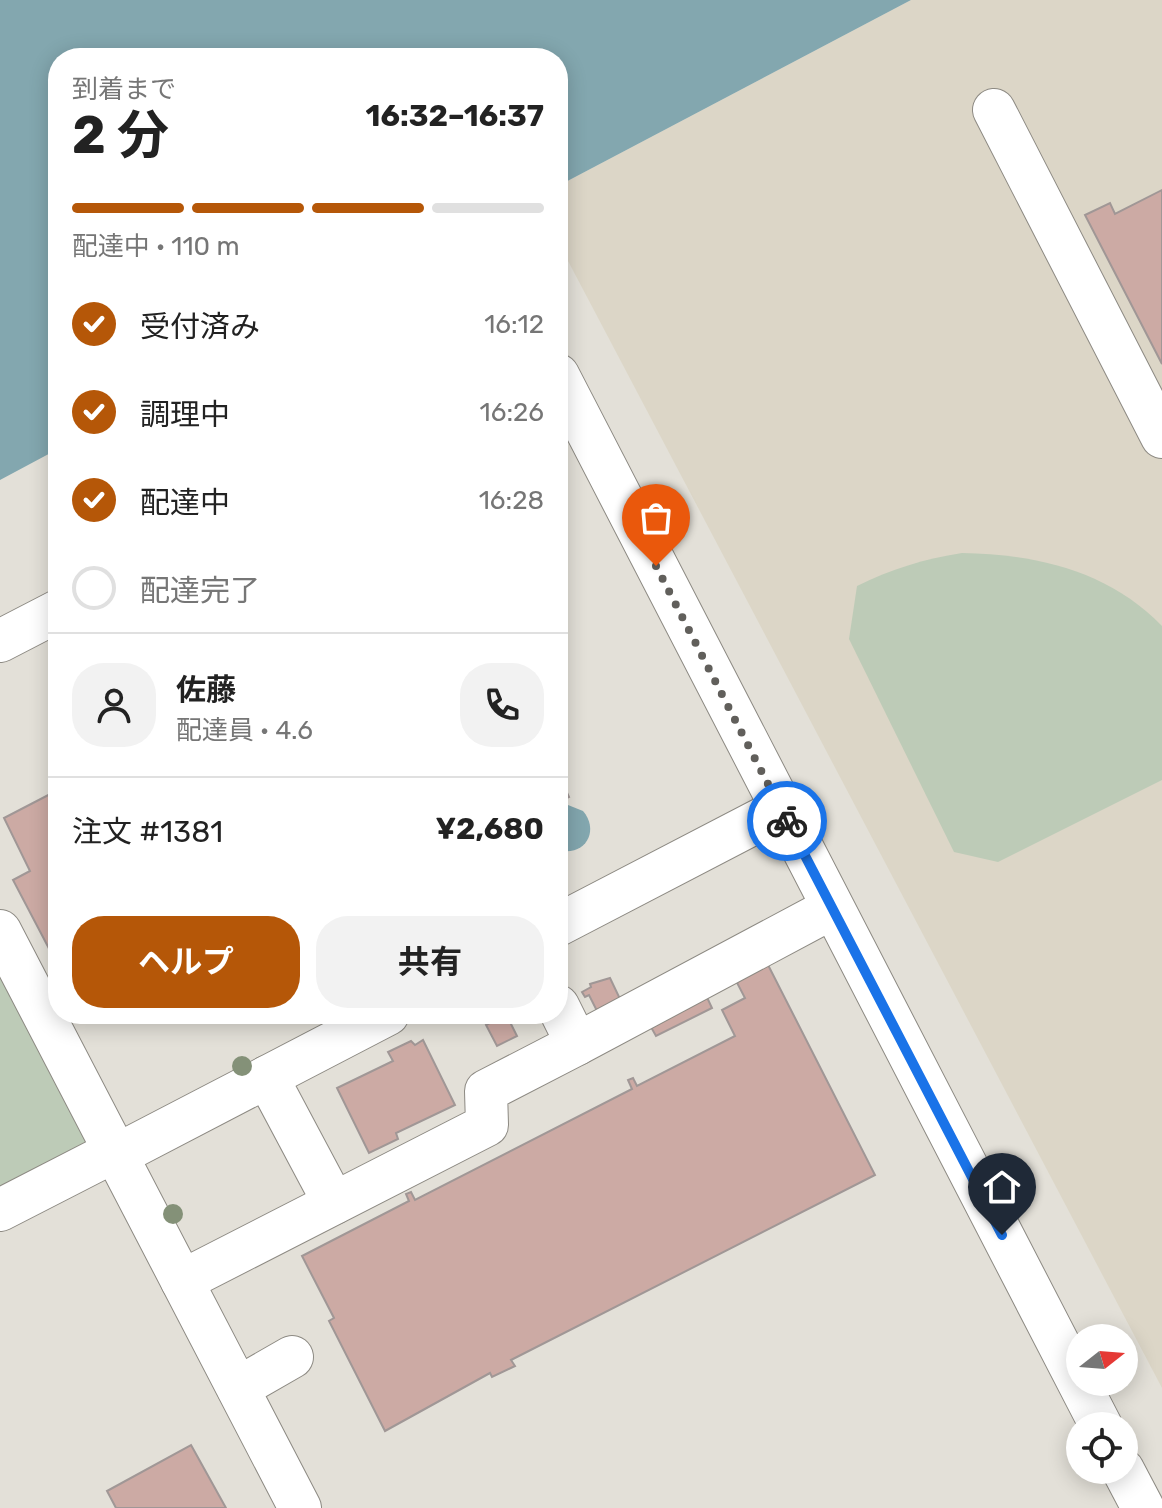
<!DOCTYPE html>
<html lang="ja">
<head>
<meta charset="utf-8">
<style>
	body { margin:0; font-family:Rubik,"Noto Sans JP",sans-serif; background:#f2f2f2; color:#222; height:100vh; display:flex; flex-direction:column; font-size:30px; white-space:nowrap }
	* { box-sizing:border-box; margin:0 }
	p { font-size:26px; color:#767676 }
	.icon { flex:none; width:44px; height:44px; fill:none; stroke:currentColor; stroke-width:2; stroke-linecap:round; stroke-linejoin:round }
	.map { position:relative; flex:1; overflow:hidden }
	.sheet { position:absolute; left:48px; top:48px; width:520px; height:976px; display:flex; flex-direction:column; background:#fff; border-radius:32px; box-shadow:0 4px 20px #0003 }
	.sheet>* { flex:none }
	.needle { width:52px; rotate:73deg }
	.buttons { position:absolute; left:1066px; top:1324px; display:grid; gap:16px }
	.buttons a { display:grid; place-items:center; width:72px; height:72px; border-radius:50%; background:#fff; box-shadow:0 4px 20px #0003; font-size:40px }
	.pin { position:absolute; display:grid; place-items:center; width:68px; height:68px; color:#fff; margin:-82px -34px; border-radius:50% 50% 50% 0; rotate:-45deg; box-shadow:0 0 8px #0007 }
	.pin .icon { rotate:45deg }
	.courier { position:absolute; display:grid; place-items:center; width:80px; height:80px; margin:-40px; border:6px solid #1a73e8; border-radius:50%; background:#fff; color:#222; box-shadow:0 2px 10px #0007 }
	.headline em { font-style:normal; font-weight:700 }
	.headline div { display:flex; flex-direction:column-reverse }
	.headline { display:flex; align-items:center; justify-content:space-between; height:136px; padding:0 24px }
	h1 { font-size:52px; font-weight:700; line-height:60px }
	.bar { display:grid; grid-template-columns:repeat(4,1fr); gap:12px 8px; align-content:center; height:96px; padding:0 24px }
	.bar i { height:10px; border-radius:6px; background:#e0e0e0 }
	.bar .current { background:#b55708 }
	.bar p { grid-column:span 4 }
	.line { display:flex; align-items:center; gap:20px; padding:0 24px; border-top:2px solid #e0e0e0 }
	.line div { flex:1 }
	.round { display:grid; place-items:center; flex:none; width:84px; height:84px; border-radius:32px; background:#f2f2f2 }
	ol { padding:0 24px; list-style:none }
	li { display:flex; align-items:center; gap:24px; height:88px }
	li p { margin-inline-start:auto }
	li .icon { padding:8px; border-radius:50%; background:#b55708; color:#fff; stroke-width:4 }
	li:last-child { color:#767676 }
	li i { width:44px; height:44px; border:4px solid #e0e0e0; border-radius:50% }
	.button { display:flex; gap:16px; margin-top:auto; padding:16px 24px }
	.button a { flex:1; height:92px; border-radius:32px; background:#b55708; color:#fff; font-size:32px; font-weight:700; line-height:92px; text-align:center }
	.button a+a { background:#f2f2f2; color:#222 }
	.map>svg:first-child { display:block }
	.built { fill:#dcd6c7 }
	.green { fill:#bdcbb7 }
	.water { fill:#83a7af }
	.building { fill:#ccaaa4; stroke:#a09796; stroke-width:2 }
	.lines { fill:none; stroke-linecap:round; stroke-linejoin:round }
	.minor-casing { stroke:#8d8a83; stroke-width:44 }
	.minor { stroke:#fff; stroke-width:42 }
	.tree { fill:#849178 }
	.done { stroke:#615f5b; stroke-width:8; stroke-dasharray:0 14.4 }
	.route { stroke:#1a73e8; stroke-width:10 }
</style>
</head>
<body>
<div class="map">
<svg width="1162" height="1508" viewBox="0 0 1162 1508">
	<rect width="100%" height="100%" fill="#e3e0d8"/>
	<polygon class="built" points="911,0 1162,0 1162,1388 558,242 558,186"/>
	<g class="green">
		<path d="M 962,553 C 1036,554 1109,571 1162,626 L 1162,780 L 998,862 L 954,852 L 849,639 L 857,586 C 891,569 924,559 962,553 Z"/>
		<polygon points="0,961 95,1144 0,1197"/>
	</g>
	<g class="water">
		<polygon points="0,0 911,0 558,186 558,58 58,58 58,449 0,480"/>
		<path d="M 568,805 L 583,811 C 600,831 585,857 558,850 L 558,808 Z"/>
	</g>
	<g class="building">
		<polygon points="1162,190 1162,364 1085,215 1110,203 1115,214"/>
		<polygon points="558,773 569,797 558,802"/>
		<polygon points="58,790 58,959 55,960 13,880 30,871 4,818"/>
		<polygon points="765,959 875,1175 511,1360 515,1366 492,1377 490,1373 385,1431 329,1321 334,1318 302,1256 409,1201 406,1194 411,1192 415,1200 632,1089 628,1080 633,1078 637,1086 735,1036 722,1010 745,998 733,975"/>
		<polygon points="610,978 621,1001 598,1013 589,995 585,997 582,992 591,987 590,984"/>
		<polygon points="704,991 712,1008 656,1036 647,1020"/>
		<polygon points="506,1014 517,1036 497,1046 486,1025"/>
		<polygon points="423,1040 455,1105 396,1133 398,1139 369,1153 337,1088 393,1061 388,1052 411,1041 415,1045"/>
		<polygon points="191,1445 226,1508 116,1508 107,1491"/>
	</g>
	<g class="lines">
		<g class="minor-casing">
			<g id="minor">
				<polyline points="994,110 1162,437"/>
				<polyline points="558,375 1101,1426"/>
				<polyline points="0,641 58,611"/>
				<polyline points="558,925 781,809"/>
				<polyline points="0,931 300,1508"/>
				<polyline points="577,1044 832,908"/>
				<polyline points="267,1077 334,1203"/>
				<polyline points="117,1155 388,1014"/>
				<polyline points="0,1210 115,1151"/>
				<polyline points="182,1281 487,1125 486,1091 577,1044 558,1006"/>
				<polyline points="238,1388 292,1357"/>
				<polyline points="1123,1470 1143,1508"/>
			</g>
		</g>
		<use href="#minor" class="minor"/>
	</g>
	<g class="tree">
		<circle cx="242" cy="1066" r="10"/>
		<circle cx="173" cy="1214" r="10"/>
	</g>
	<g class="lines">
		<polyline class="done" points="656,566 787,821"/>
		<polyline class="route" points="787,821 1002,1235"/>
	</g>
</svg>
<div class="buttons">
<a><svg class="needle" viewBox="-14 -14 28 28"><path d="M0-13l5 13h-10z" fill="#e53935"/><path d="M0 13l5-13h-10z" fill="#767676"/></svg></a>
<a><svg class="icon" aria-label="locate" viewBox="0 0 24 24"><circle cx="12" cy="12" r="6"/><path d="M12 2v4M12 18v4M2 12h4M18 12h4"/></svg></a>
</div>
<div class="pin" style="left:656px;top:566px;background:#ea580c"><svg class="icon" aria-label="bag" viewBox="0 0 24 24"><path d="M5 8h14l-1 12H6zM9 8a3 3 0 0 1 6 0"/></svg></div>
<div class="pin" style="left:1002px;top:1235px;background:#1f2937"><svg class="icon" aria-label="home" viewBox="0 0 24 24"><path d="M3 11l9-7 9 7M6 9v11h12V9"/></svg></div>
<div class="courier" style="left:787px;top:821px"><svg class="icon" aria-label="bike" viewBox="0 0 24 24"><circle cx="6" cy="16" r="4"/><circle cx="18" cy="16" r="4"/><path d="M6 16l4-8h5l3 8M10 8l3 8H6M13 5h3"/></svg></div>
<section class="sheet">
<div class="headline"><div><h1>2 分</h1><p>到着まで</p></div><em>16:32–16:37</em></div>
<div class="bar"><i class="current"></i><i class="current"></i><i class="current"></i><i></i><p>配達中 · 110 m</p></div>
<ol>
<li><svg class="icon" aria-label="check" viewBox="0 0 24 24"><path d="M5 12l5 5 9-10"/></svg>受付済み<p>16:12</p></li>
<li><svg class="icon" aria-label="check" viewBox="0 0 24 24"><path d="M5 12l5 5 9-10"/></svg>調理中<p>16:26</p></li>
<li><svg class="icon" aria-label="check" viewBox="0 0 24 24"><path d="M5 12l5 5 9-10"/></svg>配達中<p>16:28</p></li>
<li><i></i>配達完了</li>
</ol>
<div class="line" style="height:144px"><a class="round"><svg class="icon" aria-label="person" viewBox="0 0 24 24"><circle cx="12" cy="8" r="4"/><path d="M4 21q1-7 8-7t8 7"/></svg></a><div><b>佐藤</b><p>配達員 · 4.6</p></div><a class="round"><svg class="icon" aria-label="phone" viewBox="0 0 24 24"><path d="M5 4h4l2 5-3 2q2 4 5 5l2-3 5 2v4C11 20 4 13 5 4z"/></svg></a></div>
<div class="line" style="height:104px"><div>注文 #1381</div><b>¥2,680</b></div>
<div class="button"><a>ヘルプ</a><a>共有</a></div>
</section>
</div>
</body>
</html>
